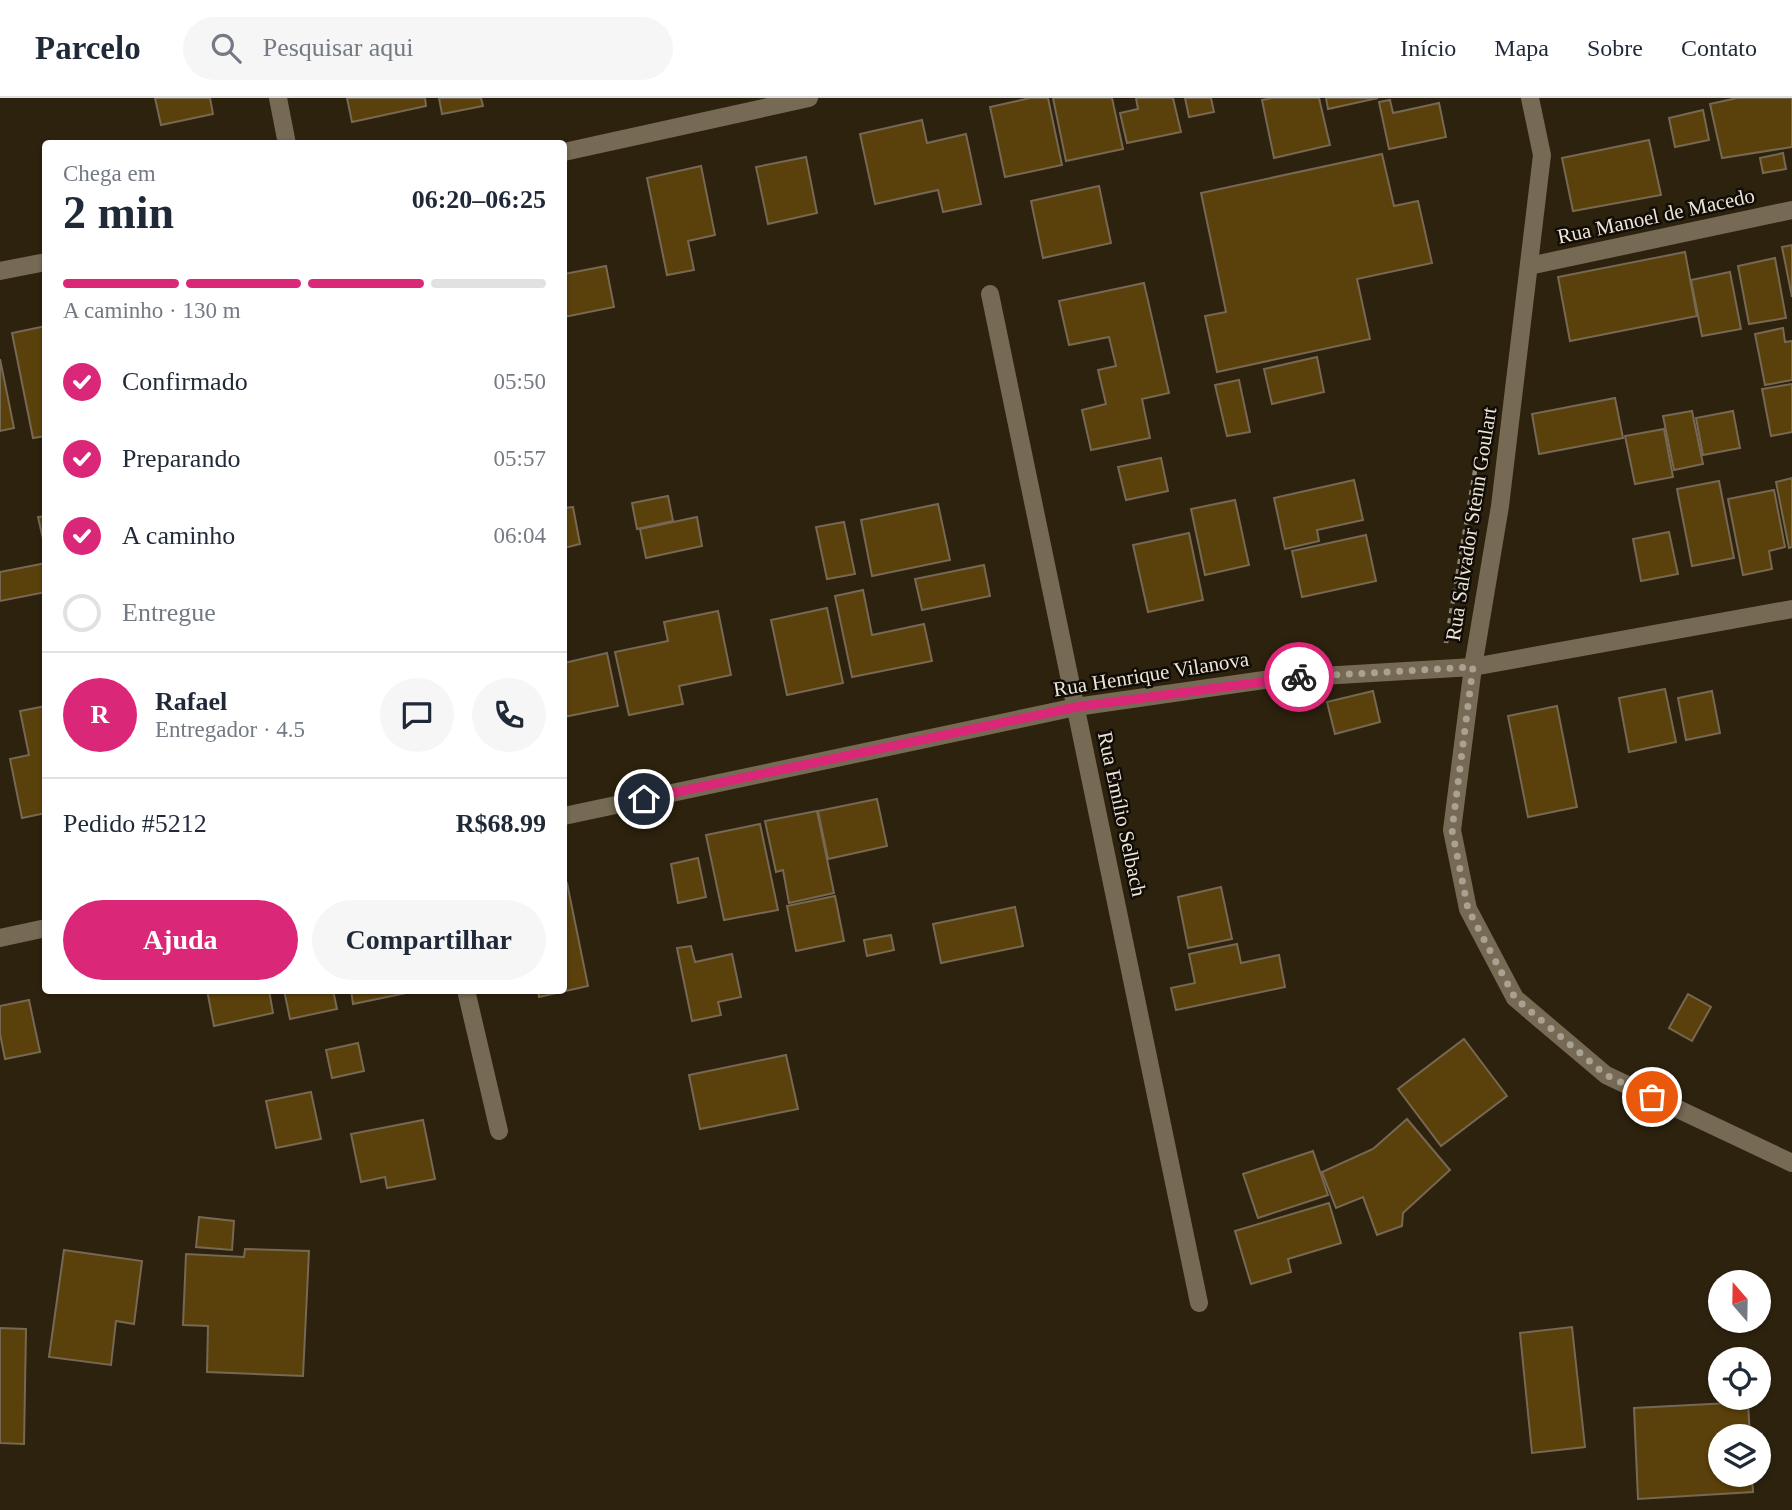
<!DOCTYPE html>
<html lang="pt">
<head>
<meta charset="utf-8">
<style>
	body { margin:0; font-family:"Times New Roman",serif; background:#f6f6f7; color:#1f2937; height:100vh; display:flex; flex-direction:column; font-size:26px; white-space:nowrap }
	* { box-sizing:border-box; margin:0 }
	p { font-size:23px; color:#747a83 }
	.icon { flex:none; width:38px; height:38px; fill:none; stroke:currentColor; stroke-width:2; stroke-linecap:round; stroke-linejoin:round }
	.map { position:relative; flex:1; overflow:hidden }
	.panel { position:absolute; left:42px; top:42px; width:525px; height:854px; display:flex; flex-direction:column; background:#fff; border-radius:7px; box-shadow:0 2px 5px #0004 }
	.panel>* { flex:none }
	.needle { width:46px; rotate:340deg }
	.controls { position:absolute; left:1708px; top:1172px; display:grid; gap:14px }
	.controls a { display:grid; place-items:center; width:63px; height:63px; border-radius:50%; background:#fff; box-shadow:0 2px 5px #0004; font-size:35px }
	.pin { position:absolute; display:grid; place-items:center; width:60px; height:60px; color:#fff; margin:-30px; border:4px solid #fff; border-radius:50%; box-shadow:0 2px 7px #0007 }
	.courier { position:absolute; display:grid; place-items:center; width:70px; height:70px; margin:-35px; border:5px solid #db2777; border-radius:50%; background:#fff; color:#222; box-shadow:0 2px 9px #0007 }
	.summary em { font-style:normal; font-weight:600 }
	.summary div { display:flex; flex-direction:column-reverse }
	.summary { display:flex; align-items:center; justify-content:space-between; height:119px; padding:0 21px }
	h1 { font-size:46px; font-weight:600; line-height:52px }
	.bar { display:grid; grid-template-columns:repeat(4,1fr); gap:10px 7px; align-content:center; height:84px; padding:0 21px }
	.bar i { height:9px; border-radius:5px; background:#e0e1e3 }
	.bar .on { background:#db2777 }
	.bar p { grid-column:span 4 }
	.line { display:flex; align-items:center; gap:18px; padding:0 21px; border-top:2px solid #e0e1e3 }
	.line div { flex:1 }
	.round { display:grid; place-items:center; flex:none; width:74px; height:74px; border-radius:37px; background:#f6f6f7 }
	ol { padding:0 21px; list-style:none }
	li { display:flex; align-items:center; gap:21px; height:77px }
	li p { margin-inline-start:auto }
	li .icon { padding:7px; border-radius:50%; background:#db2777; color:#fff; stroke-width:4 }
	li:last-child { color:#747a83 }
	li i { width:38px; height:38px; border:4px solid #e0e1e3; border-radius:50% }
	.primary-button { display:flex; gap:14px; margin-top:auto; padding:14px 21px }
	.primary-button a { flex:1; height:80px; border-radius:42px; background:#db2777; color:#fff; font-size:28px; font-weight:600; line-height:80px; text-align:center }
	.primary-button a+a { background:#f6f6f7; color:#1f2937 }
	header { display:flex; align-items:center; gap:42px; box-sizing:border-box; height:98px; padding:0 35px; background:#fff; border-bottom:2px solid #e0e1e3 }
	header strong { font-size:33px }
	nav { display:flex; gap:38px; margin-inline-start:auto; font-size:24px }
	.search { width:490px; height:63px; background:#f6f6f7; display:flex; align-items:center; gap:18px; box-sizing:border-box; padding:0 24px; border-radius:38px; color:#747a83; font-size:26px }
	.map>svg:first-child { display:block }
	.building { fill:#5a400b; stroke:#766853; stroke-width:2 }
	.lines { fill:none; stroke-linecap:round; stroke-linejoin:round }
	.path { stroke:#908777; stroke-width:4.5; stroke-dasharray:5 5; stroke-linecap:butt }
	.street { stroke:#776a54; stroke-width:18 }
	.secondary { stroke:#776a54; stroke-width:18 }
	.done { stroke:#a9a192; stroke-width:7; stroke-dasharray:0 12.6 }
	.route { stroke:#db2777; stroke-width:9 }
	.labels { text-anchor:middle; dominant-baseline:central; stroke-width:5; stroke-linejoin:round; paint-order:stroke }
	.street-label { font-size:21px; fill:#ece5d9; stroke:#110c05 }
</style>
</head>
<body>
<header>
<strong>Parcelo</strong>
<div class="search"><svg class="icon" aria-label="search" viewBox="0 0 24 24"><circle cx="10" cy="10" r="6"/><path d="M15 15l6 6"/></svg>Pesquisar aqui</div>
<nav><a>Início</a><a>Mapa</a><a>Sobre</a><a>Contato</a></nav>
</header>
<div class="map">
<svg width="1792" height="1412" viewBox="0 0 1792 1412">
	<rect width="100%" height="100%" fill="#2d220e"/>
	<g class="building">
		<polygon points="155,0 210,0 213,16 161,27"/>
		<polygon points="347,0 425,0 426,8 352,24"/>
		<polygon points="439,0 481,0 483,8 442,16"/>
		<polygon points="1030,0 1048,0 1062,67 1005,79 990,9"/>
		<polygon points="1053,0 1112,0 1123,51 1066,63"/>
		<polygon points="1136,0 1173,0 1181,34 1127,45 1120,15 1138,11"/>
		<polygon points="1185,0 1211,0 1214,14 1189,19"/>
		<polygon points="1272,0 1319,0 1330,47 1274,60 1262,2"/>
		<polygon points="1326,0 1378,0 1328,11"/>
		<polygon points="1737,0 1792,0 1792,49 1722,60 1710,6"/>
		<polygon points="1390,2 1393,15 1439,5 1446,39 1389,51 1379,4"/>
		<polygon points="1703,12 1709,42 1675,49 1669,20"/>
		<polygon points="922,22 927,45 966,36 981,106 943,114 938,92 875,106 860,36"/>
		<polygon points="1649,42 1661,97 1573,113 1562,60"/>
		<polygon points="1783,55 1786,71 1763,75 1760,60"/>
		<polygon points="1382,56 1394,108 1418,103 1432,165 1357,181 1370,241 1217,274 1205,218 1226,214 1201,95"/>
		<polygon points="806,59 817,115 768,126 756,69"/>
		<polygon points="701,68 715,137 688,143 694,172 667,177 647,80"/>
		<polygon points="1099,88 1111,145 1043,160 1031,103"/>
		<polygon points="1792,147 1792,199 1782,149"/>
		<polygon points="1685,154 1697,218 1570,243 1558,179"/>
		<polygon points="1775,160 1786,220 1749,226 1738,168"/>
		<polygon points="606,168 614,209 564,219 564,176"/>
		<polygon points="1730,174 1741,231 1702,238 1691,182"/>
		<polygon points="1144,185 1169,295 1142,301 1150,340 1091,352 1082,312 1106,306 1098,272 1116,268 1109,239 1069,247 1059,203"/>
		<polygon points="46,228 46,338 33,340 12,235"/>
		<polygon points="1783,230 1785,244 1792,243 1792,282 1765,287 1755,236"/>
		<polygon points="1317,259 1324,294 1272,306 1264,271"/>
		<polygon points="0,261 14,330 0,333"/>
		<polygon points="1239,282 1250,334 1227,338 1215,287"/>
		<polygon points="1792,286 1792,334 1771,338 1762,291"/>
		<polygon points="1615,300 1623,340 1539,356 1532,316"/>
		<polygon points="1692,313 1703,366 1674,372 1663,318"/>
		<polygon points="1733,313 1740,350 1703,357 1696,320"/>
		<polygon points="1664,331 1673,379 1635,386 1625,338"/>
		<polygon points="1161,360 1168,393 1126,402 1118,369"/>
		<polygon points="1792,380 1792,449 1789,450 1776,384"/>
		<polygon points="1354,382 1363,422 1317,432 1319,443 1285,451 1274,400"/>
		<polygon points="1719,383 1734,460 1692,468 1677,391"/>
		<polygon points="1774,392 1785,449 1769,453 1772,471 1743,477 1728,401"/>
		<polygon points="668,398 673,423 637,431 632,405"/>
		<polygon points="1235,402 1249,467 1205,477 1191,411"/>
		<polygon points="938,406 950,462 872,478 861,422"/>
		<polygon points="573,409 580,446 564,450 564,410"/>
		<polygon points="46,418 46,454 38,419"/>
		<polygon points="697,419 702,448 646,460 640,431"/>
		<polygon points="844,424 855,476 827,481 816,429"/>
		<polygon points="1669,434 1678,476 1641,483 1633,441"/>
		<polygon points="1189,435 1203,502 1148,514 1133,447"/>
		<polygon points="1366,437 1376,483 1302,499 1292,453"/>
		<polygon points="46,465 46,494 0,503 0,474"/>
		<polygon points="984,467 990,498 922,512 915,481"/>
		<polygon points="863,492 872,537 924,526 932,563 852,579 835,498"/>
		<polygon points="827,510 843,585 787,597 771,522"/>
		<polygon points="718,513 731,577 679,588 683,606 629,617 615,554 668,543 664,524"/>
		<polygon points="607,555 618,608 564,619 564,565"/>
		<polygon points="1665,591 1676,644 1629,654 1619,600"/>
		<polygon points="1373,593 1380,624 1335,636 1327,604"/>
		<polygon points="1712,593 1720,635 1686,642 1678,600"/>
		<polygon points="46,608 46,715 22,720 10,661 29,657 20,613"/>
		<polygon points="1557,608 1577,709 1528,719 1508,618"/>
		<polygon points="877,701 887,748 828,761 818,713"/>
		<polygon points="817,713 834,795 789,805 783,772 776,774 765,723"/>
		<polygon points="760,726 778,812 724,822 706,737"/>
		<polygon points="698,760 706,799 678,805 671,766"/>
		<polygon points="564,785 567,785 588,888 539,899 538,892 564,892"/>
		<polygon points="1221,789 1232,841 1188,850 1178,799"/>
		<polygon points="835,798 844,843 796,853 787,808"/>
		<polygon points="1015,809 1023,848 941,865 933,826"/>
		<polygon points="891,837 894,852 867,858 864,842"/>
		<polygon points="1237,846 1241,865 1279,857 1285,889 1176,912 1171,890 1195,885 1189,856"/>
		<polygon points="691,848 695,864 732,856 741,899 718,904 721,917 692,923 677,850"/>
		<polygon points="207,892 269,892 273,915 214,928"/>
		<polygon points="284,892 333,892 337,911 290,921"/>
		<polygon points="351,892 410,892 411,894 353,906"/>
		<polygon points="1688,896 1711,909 1692,943 1669,930"/>
		<polygon points="29,902 40,954 5,961 0,936 0,908"/>
		<polygon points="1464,941 1507,998 1441,1048 1398,991"/>
		<polygon points="358,945 364,973 332,980 326,952"/>
		<polygon points="786,957 798,1011 700,1031 689,977"/>
		<polygon points="311,994 321,1041 276,1050 266,1003"/>
		<polygon points="1407,1021 1450,1072 1403,1115 1402,1128 1377,1137 1363,1099 1336,1110 1322,1074 1373,1051"/>
		<polygon points="423,1022 435,1081 387,1090 385,1079 361,1084 351,1036"/>
		<polygon points="1313,1053 1328,1097 1258,1120 1243,1076"/>
		<polygon points="1329,1105 1341,1145 1288,1161 1291,1174 1251,1186 1235,1133"/>
		<polygon points="199,1119 234,1123 232,1152 196,1149"/>
		<polygon points="245,1151 309,1153 303,1278 207,1274 208,1228 183,1227 186,1156 244,1159"/>
		<polygon points="64,1152 142,1163 134,1226 116,1223 111,1267 49,1259"/>
		<polygon points="1572,1229 1585,1349 1532,1355 1520,1235"/>
		<polygon points="0,1230 26,1231 24,1346 0,1345"/>
		<polygon points="1748,1304 1750,1339 1720,1339 1720,1377 1752,1377 1753,1394 1638,1401 1634,1310"/>
	</g>
	<g class="lines">
		<polyline class="path" points="1446,545 1476,367"/>
		<g class="street">
			<polyline points="278,0 287,46"/>
			<polyline points="564,54 809,0"/>
			<polyline points="1529,168 1792,112"/>
			<polyline points="0,173 46,164"/>
			<polyline points="990,196 1199,1205"/>
			<polyline points="564,718 1076,609 1271,581 1473,569 1792,511"/>
			<polyline points="0,840 46,830"/>
			<polyline points="466,892 499,1033"/>
		</g>
		<polyline class="secondary" points="1530,0 1542,57 1500,408 1473,569 1452,732 1468,811 1515,900 1606,977 1792,1065"/>
	</g>
	<g class="lines">
		<polyline class="done" points="1299,579 1473,569 1452,732 1468,811 1515,900 1606,977 1652,999"/>
		<polyline class="route" points="644,701 1076,609 1299,579"/>
	</g>
	<g class="labels">
		<g class="street-label">
			<text transform="translate(1656 118) rotate(-12)">Rua Manoel de Macedo</text>
			<text transform="translate(1471 426) rotate(-81)">Rua Salvador Stenn Goulart</text>
			<text transform="translate(1151 576) rotate(-9)">Rua Henrique Vilanova</text>
			<text transform="translate(1122 716) rotate(78)">Rua Emílio Selbach</text>
		</g>
	</g>
</svg>
<div class="controls">
<a><svg class="needle" viewBox="-14 -14 28 28"><path d="M0-13l5 13h-10z" fill="#e53935"/><path d="M0 13l5-13h-10z" fill="#747a83"/></svg></a>
<a><svg class="icon" aria-label="locate" viewBox="0 0 24 24"><circle cx="12" cy="12" r="6"/><path d="M12 2v4M12 18v4M2 12h4M18 12h4"/></svg></a>
<a><svg class="icon" aria-label="layers" viewBox="0 0 24 24"><path d="M12 4l9 5-9 5-9-5zM3 14l9 5 9-5"/></svg></a>
</div>
<div class="pin" style="left:1652px;top:999px;background:#ea580c"><svg class="icon" aria-label="bag" viewBox="0 0 24 24"><path d="M5 8h14l-1 12H6zM9 8a3 3 0 0 1 6 0"/></svg></div>
<div class="pin" style="left:644px;top:701px;background:#1f2937"><svg class="icon" aria-label="home" viewBox="0 0 24 24"><path d="M3 11l9-7 9 7M6 9v11h12V9"/></svg></div>
<div class="courier" style="left:1299px;top:579px"><svg class="icon" aria-label="bike" viewBox="0 0 24 24"><circle cx="6" cy="16" r="4"/><circle cx="18" cy="16" r="4"/><path d="M6 16l4-8h5l3 8M10 8l3 8H6M13 5h3"/></svg></div>
<section class="panel">
<div class="summary"><div><h1>2 min</h1><p>Chega em</p></div><em>06:20–06:25</em></div>
<div class="bar"><i class="on"></i><i class="on"></i><i class="on"></i><i></i><p>A caminho · 130 m</p></div>
<ol>
<li><svg class="icon" aria-label="check" viewBox="0 0 24 24"><path d="M5 12l5 5 9-10"/></svg>Confirmado<p>05:50</p></li>
<li><svg class="icon" aria-label="check" viewBox="0 0 24 24"><path d="M5 12l5 5 9-10"/></svg>Preparando<p>05:57</p></li>
<li><svg class="icon" aria-label="check" viewBox="0 0 24 24"><path d="M5 12l5 5 9-10"/></svg>A caminho<p>06:04</p></li>
<li><i></i>Entregue</li>
</ol>
<div class="line" style="height:126px"><b class="round" style="background:#db2777;color:#fff">R</b><div><b>Rafael</b><p>Entregador · 4.5</p></div><a class="round"><svg class="icon" aria-label="chat" viewBox="0 0 24 24"><path d="M4 5h16v11H9l-5 4z"/></svg></a><a class="round"><svg class="icon" aria-label="phone" viewBox="0 0 24 24"><path d="M5 4h4l2 5-3 2q2 4 5 5l2-3 5 2v4C11 20 4 13 5 4z"/></svg></a></div>
<div class="line" style="height:91px"><div>Pedido #5212</div><b>R$68.99</b></div>
<div class="primary-button"><a>Ajuda</a><a>Compartilhar</a></div>
</section>
</div>
</body>
</html>
